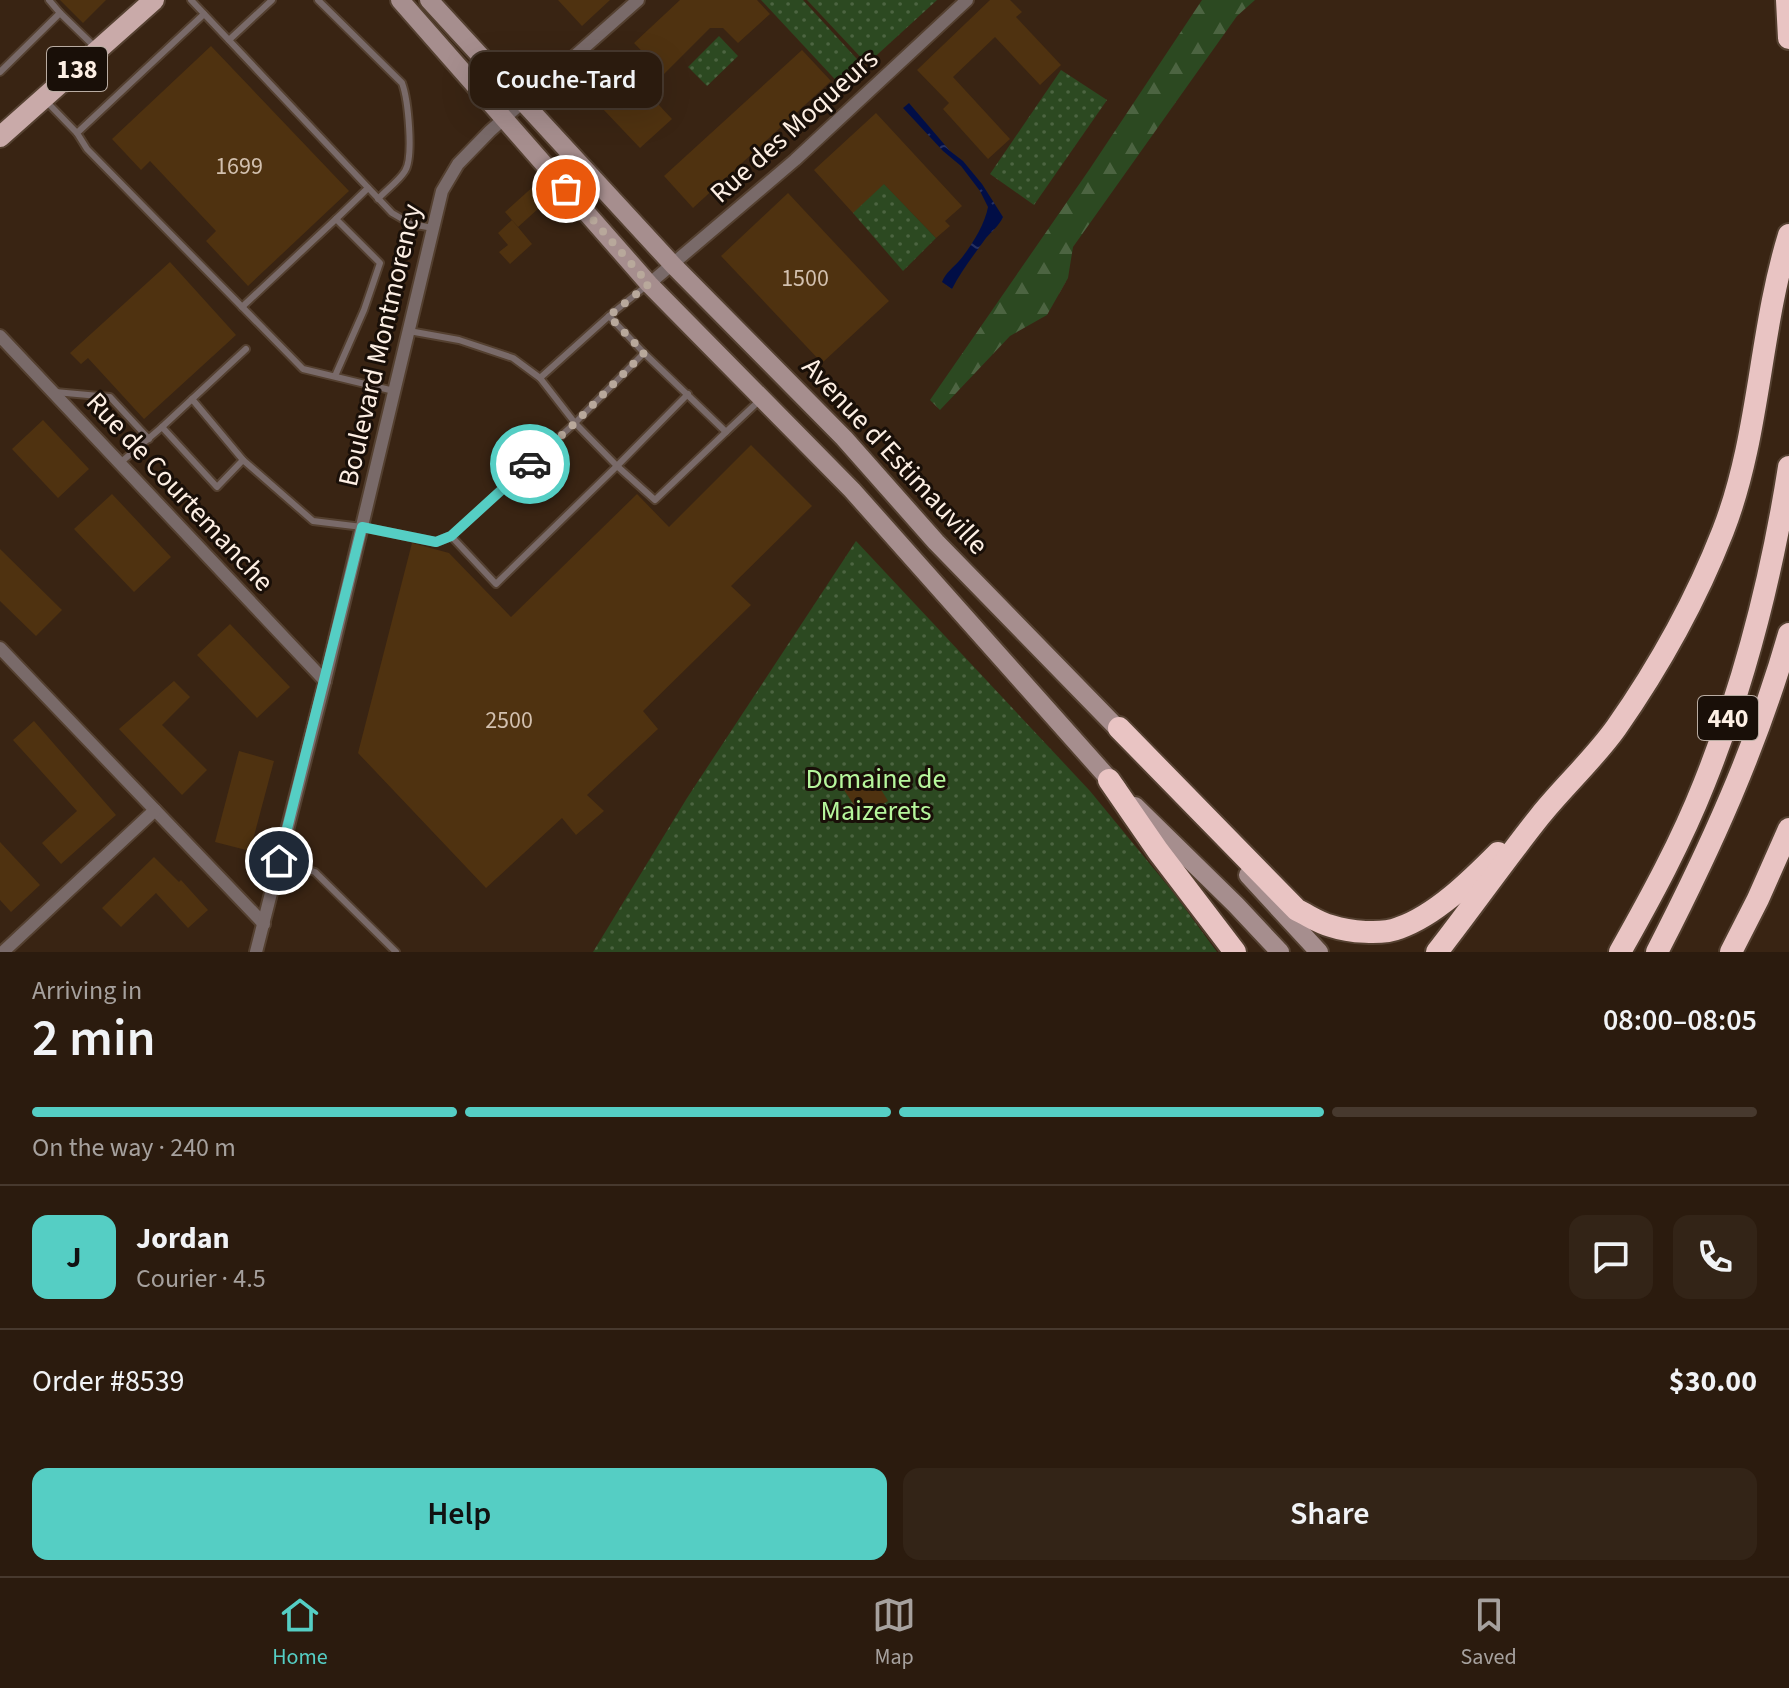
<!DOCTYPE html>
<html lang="en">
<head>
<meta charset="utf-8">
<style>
	body { margin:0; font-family:"Source Sans 3",sans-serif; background:#332417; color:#f1f3f6; height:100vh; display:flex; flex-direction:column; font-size:30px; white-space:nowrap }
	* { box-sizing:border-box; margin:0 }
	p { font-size:26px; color:#a6a19e }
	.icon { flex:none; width:44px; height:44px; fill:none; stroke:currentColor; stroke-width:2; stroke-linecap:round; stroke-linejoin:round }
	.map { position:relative; height:952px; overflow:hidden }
	.side { display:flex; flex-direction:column; background:#2b1b0e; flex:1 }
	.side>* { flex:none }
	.pin { position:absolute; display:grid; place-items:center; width:68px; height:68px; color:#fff; margin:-34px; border:4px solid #fff; border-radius:50%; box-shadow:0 2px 8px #0007 }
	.courier { position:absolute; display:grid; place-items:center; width:80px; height:80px; margin:-40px; border:6px solid #55cec4; border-radius:50%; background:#fff; color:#222; box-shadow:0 2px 10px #0007 }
	.bubble { position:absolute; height:56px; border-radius:16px; background:#2b1b0e; box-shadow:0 8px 32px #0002,0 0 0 2px #47392e; font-size:26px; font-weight:600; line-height:56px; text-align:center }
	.head em { font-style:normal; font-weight:600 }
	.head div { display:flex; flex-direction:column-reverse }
	.head { display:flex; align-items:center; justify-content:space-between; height:136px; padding:0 32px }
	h1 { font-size:52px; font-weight:600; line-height:60px }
	.bar { display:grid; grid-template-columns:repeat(4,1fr); gap:12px 8px; align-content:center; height:96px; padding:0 32px }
	.bar i { height:10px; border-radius:6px; background:#47392e }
	.bar .on { background:#55cec4 }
	.bar p { grid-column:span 4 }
	.line { display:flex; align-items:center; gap:20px; padding:0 32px; border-top:2px solid #47392e }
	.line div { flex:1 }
	.round { display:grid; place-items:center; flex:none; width:84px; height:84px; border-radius:16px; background:#332417 }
	.primary-button { display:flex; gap:16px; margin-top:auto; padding:16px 32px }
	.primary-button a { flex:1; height:92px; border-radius:16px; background:#55cec4; color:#111; font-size:32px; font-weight:600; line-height:92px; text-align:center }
	.primary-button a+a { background:#332417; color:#f1f3f6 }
	.tab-bar { display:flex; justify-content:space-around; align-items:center; height:112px; border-top:2px solid #47392e; background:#2b1b0e; font-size:22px; color:#a6a19e }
	.tab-bar a { display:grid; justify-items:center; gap:4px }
	.tab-bar .on { color:#55cec4 }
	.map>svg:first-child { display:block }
	.forest { fill:url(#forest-firs) }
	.park { fill:url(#park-dots) }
	.water { fill:url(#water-ripples) }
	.building { fill:#4f3210 }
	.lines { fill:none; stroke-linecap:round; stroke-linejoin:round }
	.lane-casing { stroke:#544030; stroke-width:10 }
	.street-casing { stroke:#544030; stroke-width:16 }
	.secondary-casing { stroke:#544030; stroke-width:22 }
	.primary-casing { stroke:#544030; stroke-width:24 }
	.highway-casing { stroke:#544030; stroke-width:26 }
	.lane { stroke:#796a69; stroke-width:6 }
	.street { stroke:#796a69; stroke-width:12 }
	.secondary { stroke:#a68e8e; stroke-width:18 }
	.primary { stroke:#c9aaa9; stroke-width:20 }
	.highway { stroke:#e9c4c3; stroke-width:22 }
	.done { stroke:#b8a89b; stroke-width:8; stroke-dasharray:0 14.4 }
	.route { stroke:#55cec4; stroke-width:10 }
	.labels { text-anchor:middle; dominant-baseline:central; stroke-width:6; stroke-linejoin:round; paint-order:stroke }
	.number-label { font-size:24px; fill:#d2c0af }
	.shield { fill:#190f08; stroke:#b9aca2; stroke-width:2 }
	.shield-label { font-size:26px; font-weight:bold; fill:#fdefe4 }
	.street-label { font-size:28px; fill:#fdefe4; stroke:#190f08 }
	.park-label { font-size:28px; fill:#b6f69c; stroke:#190f08 }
</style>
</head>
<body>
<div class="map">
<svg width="1789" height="952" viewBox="0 0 1789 952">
	<defs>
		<pattern id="forest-firs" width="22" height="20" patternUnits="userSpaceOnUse" patternTransform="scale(2)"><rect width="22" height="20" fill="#2c4921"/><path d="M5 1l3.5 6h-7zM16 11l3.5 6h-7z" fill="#4c6441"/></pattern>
		<pattern id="park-dots" width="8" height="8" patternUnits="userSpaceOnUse" patternTransform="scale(2)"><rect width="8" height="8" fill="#2c4921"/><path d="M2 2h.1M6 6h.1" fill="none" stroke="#4c6441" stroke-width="1.8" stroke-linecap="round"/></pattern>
		<pattern id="water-ripples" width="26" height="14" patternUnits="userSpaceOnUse" patternTransform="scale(2)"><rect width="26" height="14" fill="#010e46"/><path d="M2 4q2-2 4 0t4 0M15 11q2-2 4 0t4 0" fill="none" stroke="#273161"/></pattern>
	</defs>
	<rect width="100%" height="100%" fill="#392413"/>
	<polygon class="forest" points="1202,0 1255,0 1237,16 1073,247 1068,278 1047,315 1010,336 940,410 930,400 1089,170"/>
	<g class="park">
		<polygon points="761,0 803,0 867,70 844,89"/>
		<polygon points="807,0 937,0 867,64"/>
		<polygon points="719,36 738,56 707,86 688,67"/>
		<polygon points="1061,70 1107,100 1034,205 990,174"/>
		<polygon points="871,170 936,238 903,271 853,213"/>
		<polygon points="856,541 1090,791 1173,892 1217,952 593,952 687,798"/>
	</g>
	<path class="water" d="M 909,103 L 950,151 L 963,161 L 982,184 L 1003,217 C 999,226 992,231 986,238 C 974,255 961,271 952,289 L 942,282 C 946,272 953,268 959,261 C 971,247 985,224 988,207 L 980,191 L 961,166 L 943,151 L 903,108 Z"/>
	<g class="building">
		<polygon points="60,0 106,0 83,23"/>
		<polygon points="558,0 610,0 582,26"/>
		<polygon points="680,0 757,0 770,14 738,43 723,28 710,28 664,74 634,43"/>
		<polygon points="990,0 1010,0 1022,12 1016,17 1061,65 1040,85 995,37 953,77 1010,139 988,159 943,109 949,103 917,70"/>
		<polygon points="211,46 349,191 248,286 206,241 216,231 150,161 141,170 112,139"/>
		<polygon points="802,50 831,81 693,208 664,176"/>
		<polygon points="615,58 672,119 640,148 583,88"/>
		<polygon points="876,113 962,206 945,221 950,226 936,238 884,184 853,213 814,170"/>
		<polygon points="536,184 549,199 518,227 505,212"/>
		<polygon points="788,193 889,301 822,363 721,256"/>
		<polygon points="512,220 532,244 510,264 499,252 508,245 498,233"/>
		<polygon points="170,262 236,335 144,419 88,358 81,364 70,353"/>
		<polygon points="43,420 89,469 58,498 12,449"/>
		<polygon points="751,445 812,506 731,586 751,605 643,711 658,729 587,795 604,811 576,835 562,818 486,888 358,753 412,543 449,553 511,617 637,494 669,527"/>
		<polygon points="112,494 171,557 134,592 74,529"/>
		<polygon points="0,549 62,610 36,636 0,601"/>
		<polygon points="230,624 290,687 257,718 197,655"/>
		<polygon points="174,681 190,697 162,725 207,770 182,795 119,729"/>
		<polygon points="34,721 116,815 61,864 42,843 77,811 13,740"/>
		<polygon points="239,751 274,761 250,851 215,842"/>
		<polygon points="871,773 888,801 862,817 844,790"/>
		<polygon points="0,842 40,885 11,912 0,900"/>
		<polygon points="154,857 179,882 181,880 208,910 188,928 156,893 121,927 102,908"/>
	</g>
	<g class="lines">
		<g class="lane-casing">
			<g id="lane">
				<polyline points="191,0 392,213 411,224 433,228"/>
				<path d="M 318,0 L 402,83 C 408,99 414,157 405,171 C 399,181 386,190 378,199"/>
				<polyline points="60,13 95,47"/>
				<polyline points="204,14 77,133 87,149 303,369 394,391"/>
				<polyline points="229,40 272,0"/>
				<polyline points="0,72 60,13 49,0"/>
				<polyline points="46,101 77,133"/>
				<polyline points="646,286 609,316 540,378 575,423 617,466 655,500 726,432"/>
				<polyline points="242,307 336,219"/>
				<polyline points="609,316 644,353 575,423 451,536 496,584 617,466 688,394"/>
				<polyline points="409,331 459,340 513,358 540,378"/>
				<polyline points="644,353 726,432 760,400"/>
				<polyline points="335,376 364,310 380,263 336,219 368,188"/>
				<polyline points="55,392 110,397 149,439"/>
				<polyline points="192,399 243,460"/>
				<polyline points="162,427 246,349"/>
				<polyline points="120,463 162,427 217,487 243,460 313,521 362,527 436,542 451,536"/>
				<polyline points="279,861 315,872 396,952"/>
			</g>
		</g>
		<g class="street-casing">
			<g id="street">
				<polyline points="649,284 795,160 967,0"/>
				<polyline points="0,336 325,681"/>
				<polyline points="0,648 264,924"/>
				<polyline points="3,952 155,810"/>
				<polyline points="256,952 325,681 442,191 458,164 490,131 638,0"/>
			</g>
		</g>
		<g class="secondary-casing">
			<g id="secondary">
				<polyline points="400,0 649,284 852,490 1117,788"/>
				<polyline points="429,0 673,265 844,438 936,542 1128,739"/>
				<polyline points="1135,806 1236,905 1280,952"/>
				<polyline points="1248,875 1319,952"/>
			</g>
		</g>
		<g class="primary-casing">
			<polyline id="primary" points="0,137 154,0"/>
		</g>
		<g class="highway-casing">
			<g id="highway">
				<polyline points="1787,0 1789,38"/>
				<path d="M 1119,728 L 1297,910 C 1308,915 1319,923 1331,926 C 1349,932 1382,935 1399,928 C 1436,915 1471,880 1498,853"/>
				<polyline points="1109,780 1158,851 1235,952"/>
				<path d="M 1437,952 C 1472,907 1505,860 1540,816 C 1564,786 1593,760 1616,728 C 1658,668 1696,600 1723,531 C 1760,436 1759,332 1789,235"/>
				<path d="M 1620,952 C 1651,897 1681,842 1704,784 C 1745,682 1772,575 1789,467"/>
				<path d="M 1657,952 C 1710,849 1757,746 1789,634"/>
				<polyline points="1731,952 1758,899 1789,829"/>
			</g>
		</g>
		<use href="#lane" class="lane"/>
		<use href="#street" class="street"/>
		<use href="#secondary" class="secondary"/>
		<use href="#primary" class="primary"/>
		<use href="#highway" class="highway"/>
	</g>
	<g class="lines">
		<polyline class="done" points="530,464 575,423 644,353 609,316 649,284 566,189"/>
		<polyline class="route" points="279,861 362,527 436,542 451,536 530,464"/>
	</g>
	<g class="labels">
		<g class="number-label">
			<text x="239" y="166">1699</text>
			<text x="805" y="278">1500</text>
			<text x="509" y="720">2500</text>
		</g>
		<g class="shield">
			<rect x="47" y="47" width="60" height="44" rx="6"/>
			<rect x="1698" y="696" width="60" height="44" rx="6"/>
		</g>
		<g class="shield-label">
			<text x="77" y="69">138</text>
			<text x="1728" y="718">440</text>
		</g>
		<g class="street-label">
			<text transform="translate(794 126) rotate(-42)">Rue des Moqueurs</text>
			<text transform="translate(380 345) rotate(-77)">Boulevard Montmorency</text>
			<text transform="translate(895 456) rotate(47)">Avenue d'Estimauville</text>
			<text transform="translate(180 492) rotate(47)">Rue de Courtemanche</text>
		</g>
		<g class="park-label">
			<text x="876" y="779">Domaine de<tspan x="876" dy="32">Maizerets</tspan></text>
		</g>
	</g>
</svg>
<div class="pin" style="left:566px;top:189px;background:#ea580c"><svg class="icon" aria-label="bag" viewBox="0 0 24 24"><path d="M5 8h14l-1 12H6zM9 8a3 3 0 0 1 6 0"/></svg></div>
<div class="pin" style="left:279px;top:861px;background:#1f2937"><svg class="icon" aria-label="home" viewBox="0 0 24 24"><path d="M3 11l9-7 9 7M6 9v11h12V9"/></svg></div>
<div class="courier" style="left:530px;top:464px"><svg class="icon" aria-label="car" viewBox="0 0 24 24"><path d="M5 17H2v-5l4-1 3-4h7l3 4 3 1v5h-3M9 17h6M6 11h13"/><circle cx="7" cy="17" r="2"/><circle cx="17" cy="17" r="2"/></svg></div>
<div class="bubble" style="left:470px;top:52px;width:192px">Couche-Tard</div>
</div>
<section class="side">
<div class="head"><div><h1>2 min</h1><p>Arriving in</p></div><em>08:00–08:05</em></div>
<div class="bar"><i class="on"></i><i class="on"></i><i class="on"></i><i></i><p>On the way · 240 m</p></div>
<div class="line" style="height:144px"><b class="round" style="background:#55cec4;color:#111">J</b><div><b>Jordan</b><p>Courier · 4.5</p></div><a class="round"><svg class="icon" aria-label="chat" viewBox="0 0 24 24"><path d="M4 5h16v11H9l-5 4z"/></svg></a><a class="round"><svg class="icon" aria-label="phone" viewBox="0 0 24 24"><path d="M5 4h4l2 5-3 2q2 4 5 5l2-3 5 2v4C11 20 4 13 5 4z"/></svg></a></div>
<div class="line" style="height:104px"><div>Order #8539</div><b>$30.00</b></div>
<div class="primary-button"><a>Help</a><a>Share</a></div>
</section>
<nav class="tab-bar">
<a class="on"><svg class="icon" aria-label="home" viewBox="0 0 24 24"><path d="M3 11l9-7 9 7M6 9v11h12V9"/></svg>Home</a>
<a><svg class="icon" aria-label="map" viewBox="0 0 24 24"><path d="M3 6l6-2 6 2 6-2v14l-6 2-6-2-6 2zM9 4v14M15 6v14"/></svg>Map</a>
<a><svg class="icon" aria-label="saved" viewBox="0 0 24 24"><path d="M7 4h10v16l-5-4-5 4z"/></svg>Saved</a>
</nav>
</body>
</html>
